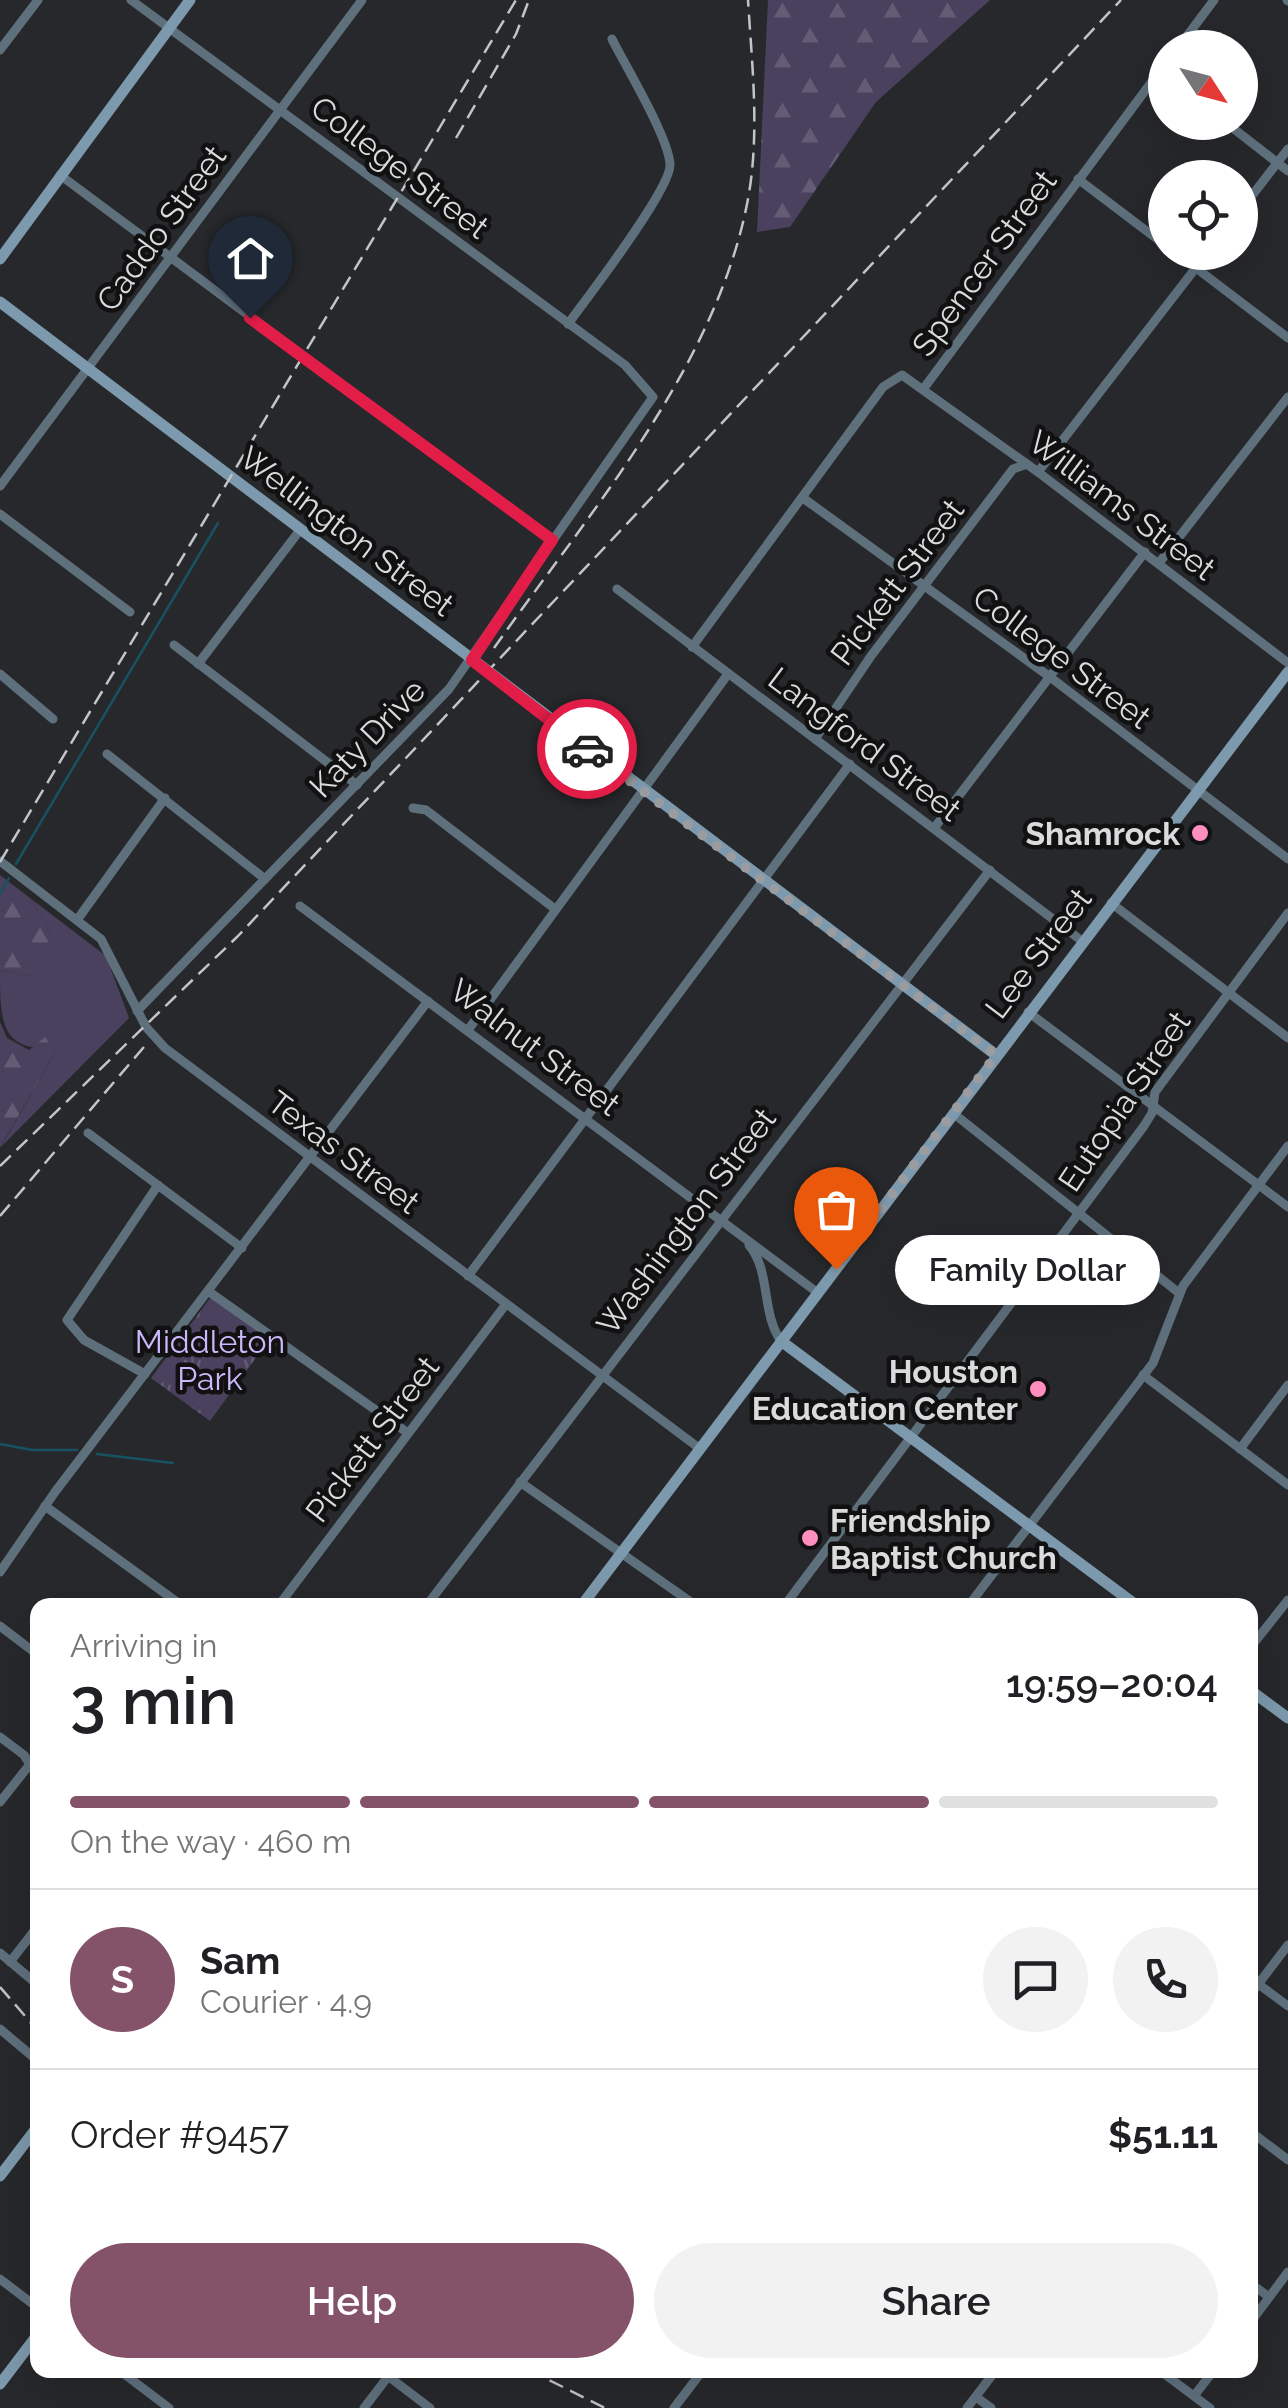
<!DOCTYPE html>
<html lang="en">
<head>
<meta charset="utf-8">
<style>
	body { margin:0; font-family:Raleway,sans-serif; background:#f2f2f2; color:#202124; height:100vh; display:flex; flex-direction:column; font-size:38px; white-space:nowrap }
	* { box-sizing:border-box; margin:0 }
	p { font-size:32px; color:#757577 }
	.icon { flex:none; width:55px; height:55px; fill:none; stroke:currentColor; stroke-width:2; stroke-linecap:round; stroke-linejoin:round }
	.map { position:relative; flex:1; overflow:hidden }
	.drawer { position:absolute; left:30px; top:1598px; width:1228px; height:780px; display:flex; flex-direction:column; background:#fff; border-radius:20px; box-shadow:0 10px 40px #0002 }
	.drawer>* { flex:none }
	.needle { width:65px; rotate:126deg }
	.tools { position:absolute; left:1148px; top:30px; display:grid; gap:20px }
	.tools a { display:grid; place-items:center; width:110px; height:110px; border-radius:50%; background:#fff; box-shadow:0 10px 40px #0002; font-size:50px }
	.pin { position:absolute; display:grid; place-items:center; width:85px; height:85px; color:#fff; margin:-102px -42px; border-radius:50% 50% 50% 0; rotate:-45deg; box-shadow:0 0 10px #0007 }
	.pin .icon { rotate:45deg }
	.courier { position:absolute; display:grid; place-items:center; width:100px; height:100px; margin:-50px; border:8px solid #e11d48; border-radius:50%; background:#fff; color:#222; box-shadow:0 2px 12px #0007 }
	.bubble { position:absolute; height:70px; border-radius:35px; background:#fff; box-shadow:0 10px 40px #0002; font-size:32px; font-weight:600; line-height:70px; text-align:center }
	.head em { font-style:normal; font-weight:600 }
	.head div { display:flex; flex-direction:column-reverse }
	.head { display:flex; align-items:center; justify-content:space-between; height:170px; padding:0 40px }
	h1 { font-size:65px; font-weight:600; line-height:75px }
	.bar { display:grid; grid-template-columns:repeat(4,1fr); gap:15px 10px; align-content:center; height:120px; padding:0 40px }
	.bar i { height:12px; border-radius:8px; background:#e0e0e0 }
	.bar .on { background:#845269 }
	.bar p { grid-column:span 4 }
	.line { display:flex; align-items:center; gap:25px; padding:0 40px; border-top:2px solid #e0e0e0 }
	.line div { flex:1 }
	.round { display:grid; place-items:center; flex:none; width:105px; height:105px; border-radius:52px; background:#f2f2f2 }
	.cta { display:flex; gap:20px; margin-top:auto; padding:20px 40px }
	.cta a { flex:1; height:115px; border-radius:60px; background:#845269; color:#fff; font-size:40px; font-weight:600; line-height:115px; text-align:center }
	.cta a+a { background:#f2f2f2; color:#202124 }
	.map>svg:first-child { display:block }
	.grass { fill:#49415d }
	.forest { fill:url(#forest-firs) }
	.park { fill:url(#park-tufts) }
	.lines { fill:none; stroke-linecap:round; stroke-linejoin:round }
	.stream { stroke:#175262; stroke-width:2.5 }
	.street { stroke:#5f707d; stroke-width:9 }
	.secondary { stroke:#7d99ad; stroke-width:11 }
	.rail { stroke:#c3c4c6; stroke-width:2.5; stroke-dasharray:15 8; stroke-linecap:butt }
	.done { stroke:#9b9c9f; stroke-width:10; stroke-dasharray:0 18 }
	.route { stroke:#e11d48; stroke-width:12 }
	.poi-dot { fill:#fe8ebd; stroke:#111112; stroke-width:4 }
	.labels { text-anchor:middle; dominant-baseline:central; stroke-width:9; stroke-linejoin:round; paint-order:stroke }
	.street-label { font-size:32px; fill:#dadbdd; stroke:#111112 }
	.poi-label { font-size:32px; font-weight:bold; fill:#dadbdd; stroke:#111112; text-anchor:end }
	.park-label { font-size:32px; fill:#cbb9fc; stroke:#111112 }
</style>
</head>
<body>
<div class="map">
<svg width="1288" height="2408" viewBox="0 0 1288 2408">
	<defs>
		<pattern id="forest-firs" width="22" height="20" patternUnits="userSpaceOnUse" patternTransform="scale(2.5)"><rect width="22" height="20" fill="#49415d"/><path d="M5 1l3.5 6h-7zM16 11l3.5 6h-7z" fill="#635c74"/></pattern>
		<pattern id="park-tufts" width="24" height="20" patternUnits="userSpaceOnUse" patternTransform="scale(2.5)"><rect width="24" height="20" fill="#49415d"/><path d="M3 7l-1-3M5 7V3M7 7l1-3M15 17l-1-3M17 17v-4M19 17l1-3" fill="none" stroke="#635c74"/></pattern>
	</defs>
	<rect width="100%" height="100%" fill="#27282b"/>
	<path class="grass" d="M 30,898 L 106,956 L 129,1018 L 1,1147 L 58,1047 C 0,1054 0,1021 0,970 L 28,976 L 51,934 Z"/>
	<g class="forest">
		<polygon points="768,0 990,0 876,102 790,227 757,232"/>
		<polygon points="0,875 30,898 51,934 46,953 28,976 0,970"/>
		<polygon points="0,1022 7,1038 29,1050 54,1030 58,1047 0,1148"/>
	</g>
	<polygon class="park" points="211,1297 269,1340 210,1421 151,1378"/>
	<g class="lines">
		<g class="stream">
			<polyline points="16,864 218,523"/>
			<polyline points="0,894 9,878"/>
			<polyline points="0,1444 32,1450 77,1450"/>
			<polyline points="97,1454 173,1463"/>
		</g>
		<g class="street">
			<polyline points="131,0 625,365 653,397 449,689 137,1011"/>
			<polyline points="1287,0 1288,1"/>
			<polyline points="1178,48 1214,0"/>
			<polyline points="0,50 38,0"/>
			<polyline points="1225,122 1288,171"/>
			<polyline points="60,175 552,541"/>
			<polyline points="1078,179 1165,245"/>
			<polyline points="1240,211 1288,149"/>
			<polyline points="1175,252 1288,338"/>
			<path d="M 568,324 C 587,298 672,188 670,164 C 668,136 626,67 612,39"/>
			<polyline points="924,388 1165,64"/>
			<polyline points="1038,472 1208,252"/>
			<polyline points="0,486 362,0"/>
			<polyline points="803,498 1050,677 1288,859"/>
			<polyline points="0,514 130,612"/>
			<polyline points="1159,563 1288,397"/>
			<polyline points="617,589 1082,941"/>
			<polyline points="174,645 357,785"/>
			<polyline points="692,647 883,387 902,375 1038,472 1288,663"/>
			<polyline points="198,664 300,530"/>
			<polyline points="0,674 53,719"/>
			<polyline points="815,739 871,656 1013,469 1027,464"/>
			<polyline points="107,754 265,879"/>
			<polyline points="413,808 426,810 555,909"/>
			<polyline points="935,827 1145,552"/>
			<polyline points="0,861 101,939 146,1027 165,1048 699,1448"/>
			<polyline points="1111,903 1288,1038"/>
			<polyline points="300,906 818,1293"/>
			<polyline points="77,920 165,798"/>
			<polyline points="1028,1012 1288,1207"/>
			<polyline points="468,1030 728,674"/>
			<polyline points="953,1113 1179,1293"/>
			<polyline points="88,1133 242,1248"/>
			<path d="M 749,1245 C 771,1271 761,1313 781,1341"/>
			<polyline points="468,1276 850,764"/>
			<polyline points="208,1291 408,1433"/>
			<polyline points="145,1374 84,1340 67,1320 158,1185"/>
			<polyline points="1143,1375 1288,1485"/>
			<polyline points="1240,1449 1288,1385"/>
			<polyline points="520,1482 695,1605"/>
			<polyline points="45,1506 181,1605"/>
			<polyline points="0,1572 55,1492 428,1001"/>
			<polyline points="279,1605 506,1304"/>
			<polyline points="427,1605 990,870"/>
			<polyline points="785,1605 1144,1126 1152,1113 1155,1092 1288,913"/>
			<polyline points="969,1605 1153,1363 1183,1286 1288,1146"/>
			<polyline points="0,1626 38,1655"/>
			<polyline points="1250,1648 1288,1600"/>
			<polyline points="0,1737 24,1755 38,1777"/>
			<polyline points="0,1802 38,1754"/>
			<polyline points="0,1953 38,1985"/>
			<polyline points="10,1962 38,1926"/>
			<polyline points="1250,1978 1288,2006"/>
			<polyline points="1250,1995 1288,1945"/>
			<polyline points="0,2029 38,2061"/>
			<polyline points="1250,2131 1288,2160"/>
			<polyline points="0,2279 38,2308"/>
			<polyline points="1250,2283 1269,2297"/>
			<polyline points="1250,2323 1288,2272"/>
			<polyline points="119,2370 169,2408"/>
			<polyline points="380,2370 430,2408"/>
			<polyline points="1159,2370 1210,2408"/>
			<polyline points="1194,2396 1214,2370"/>
			<polyline points="976,2397 991,2408"/>
			<polyline points="364,2408 393,2370"/>
			<polyline points="674,2408 703,2370"/>
			<polyline points="967,2408 996,2370"/>
		</g>
		<g class="secondary">
			<polyline points="0,259 190,0"/>
			<polyline points="0,302 996,1055"/>
			<polyline points="781,1341 1136,1605"/>
			<polyline points="582,1605 1288,672"/>
			<polyline points="1250,1690 1288,1718"/>
			<polyline points="0,2176 38,2126"/>
			<polyline points="0,2384 38,2334"/>
		</g>
		<g class="rail">
			<polyline points="456,138 516,34 529,0"/>
			<path d="M 494,648 C 590,512 717,365 748,199 C 760,134 752,65 748,0"/>
			<polyline points="0,862 516,0"/>
			<polyline points="0,1166 238,936 1121,0"/>
			<polyline points="0,1216 149,1041"/>
			<polyline points="0,1987 38,2031"/>
			<polyline points="529,2370 605,2408"/>
		</g>
	</g>
	<g class="lines">
		<polyline class="done" points="587,749 996,1055 836,1269"/>
		<polyline class="route" points="250,318 552,540 472,660 587,749"/>
	</g>
	<g class="poi-dot">
		<circle cx="1200" cy="833" r="10"/>
		<circle cx="1038" cy="1389" r="10"/>
		<circle cx="810" cy="1538" r="10"/>
	</g>
	<g class="labels">
		<g class="street-label">
			<text transform="translate(400 167) rotate(37)">College Street</text>
			<text transform="translate(161 228) rotate(-54)">Caddo Street</text>
			<text transform="translate(984 263) rotate(-54)">Spencer Street</text>
			<text transform="translate(1122 505) rotate(37)">Williams Street</text>
			<text transform="translate(347 531) rotate(37)">Wellington Street</text>
			<text transform="translate(897 582) rotate(-53)">Pickett Street</text>
			<text transform="translate(1062 657) rotate(37)">College Street</text>
			<text transform="translate(367 738) rotate(-46)">Katy Drive</text>
			<text transform="translate(865 744) rotate(37)">Langford Street</text>
			<text transform="translate(1038 953) rotate(-53)">Lee Street</text>
			<text transform="translate(535 1047) rotate(37)">Walnut Street</text>
			<text transform="translate(1124 1101) rotate(-56)">Eutopia Street</text>
			<text transform="translate(344 1152) rotate(37)">Texas Street</text>
			<text transform="translate(686 1221) rotate(-53)">Washington Street</text>
			<text transform="translate(372 1439) rotate(-53)">Pickett Street</text>
		</g>
		<g class="poi-label">
			<text x="1180" y="833">Shamrock</text>
			<text x="1018" y="1371">Houston<tspan x="1018" dy="37">Education Center</tspan></text>
			<text x="830" y="1520" text-anchor="start">Friendship<tspan x="830" dy="37">Baptist Church</tspan></text>
		</g>
		<g class="park-label">
			<text x="210" y="1341">Middleton<tspan x="210" dy="37">Park</tspan></text>
		</g>
	</g>
</svg>
<div class="tools">
<a><svg class="needle" viewBox="-14 -14 28 28"><path d="M0-13l5 13h-10z" fill="#e53935"/><path d="M0 13l5-13h-10z" fill="#757577"/></svg></a>
<a><svg class="icon" aria-label="locate" viewBox="0 0 24 24"><circle cx="12" cy="12" r="6"/><path d="M12 2v4M12 18v4M2 12h4M18 12h4"/></svg></a>
</div>
<div class="pin" style="left:836px;top:1269px;background:#ea580c"><svg class="icon" aria-label="bag" viewBox="0 0 24 24"><path d="M5 8h14l-1 12H6zM9 8a3 3 0 0 1 6 0"/></svg></div>
<div class="pin" style="left:250px;top:318px;background:#1f2937"><svg class="icon" aria-label="home" viewBox="0 0 24 24"><path d="M3 11l9-7 9 7M6 9v11h12V9"/></svg></div>
<div class="courier" style="left:587px;top:749px"><svg class="icon" aria-label="car" viewBox="0 0 24 24"><path d="M5 17H2v-5l4-1 3-4h7l3 4 3 1v5h-3M9 17h6M6 11h13"/><circle cx="7" cy="17" r="2"/><circle cx="17" cy="17" r="2"/></svg></div>
<div class="bubble" style="left:895px;top:1235px;width:265px">Family Dollar</div>
<section class="drawer">
<div class="head"><div><h1>3 min</h1><p>Arriving in</p></div><em>19:59–20:04</em></div>
<div class="bar"><i class="on"></i><i class="on"></i><i class="on"></i><i></i><p>On the way · 460 m</p></div>
<div class="line" style="height:180px"><b class="round" style="background:#845269;color:#fff">S</b><div><b>Sam</b><p>Courier · 4.9</p></div><a class="round"><svg class="icon" aria-label="chat" viewBox="0 0 24 24"><path d="M4 5h16v11H9l-5 4z"/></svg></a><a class="round"><svg class="icon" aria-label="phone" viewBox="0 0 24 24"><path d="M5 4h4l2 5-3 2q2 4 5 5l2-3 5 2v4C11 20 4 13 5 4z"/></svg></a></div>
<div class="line" style="height:130px"><div>Order #9457</div><b>$51.11</b></div>
<div class="cta"><a>Help</a><a>Share</a></div>
</section>
</div>
</body>
</html>
